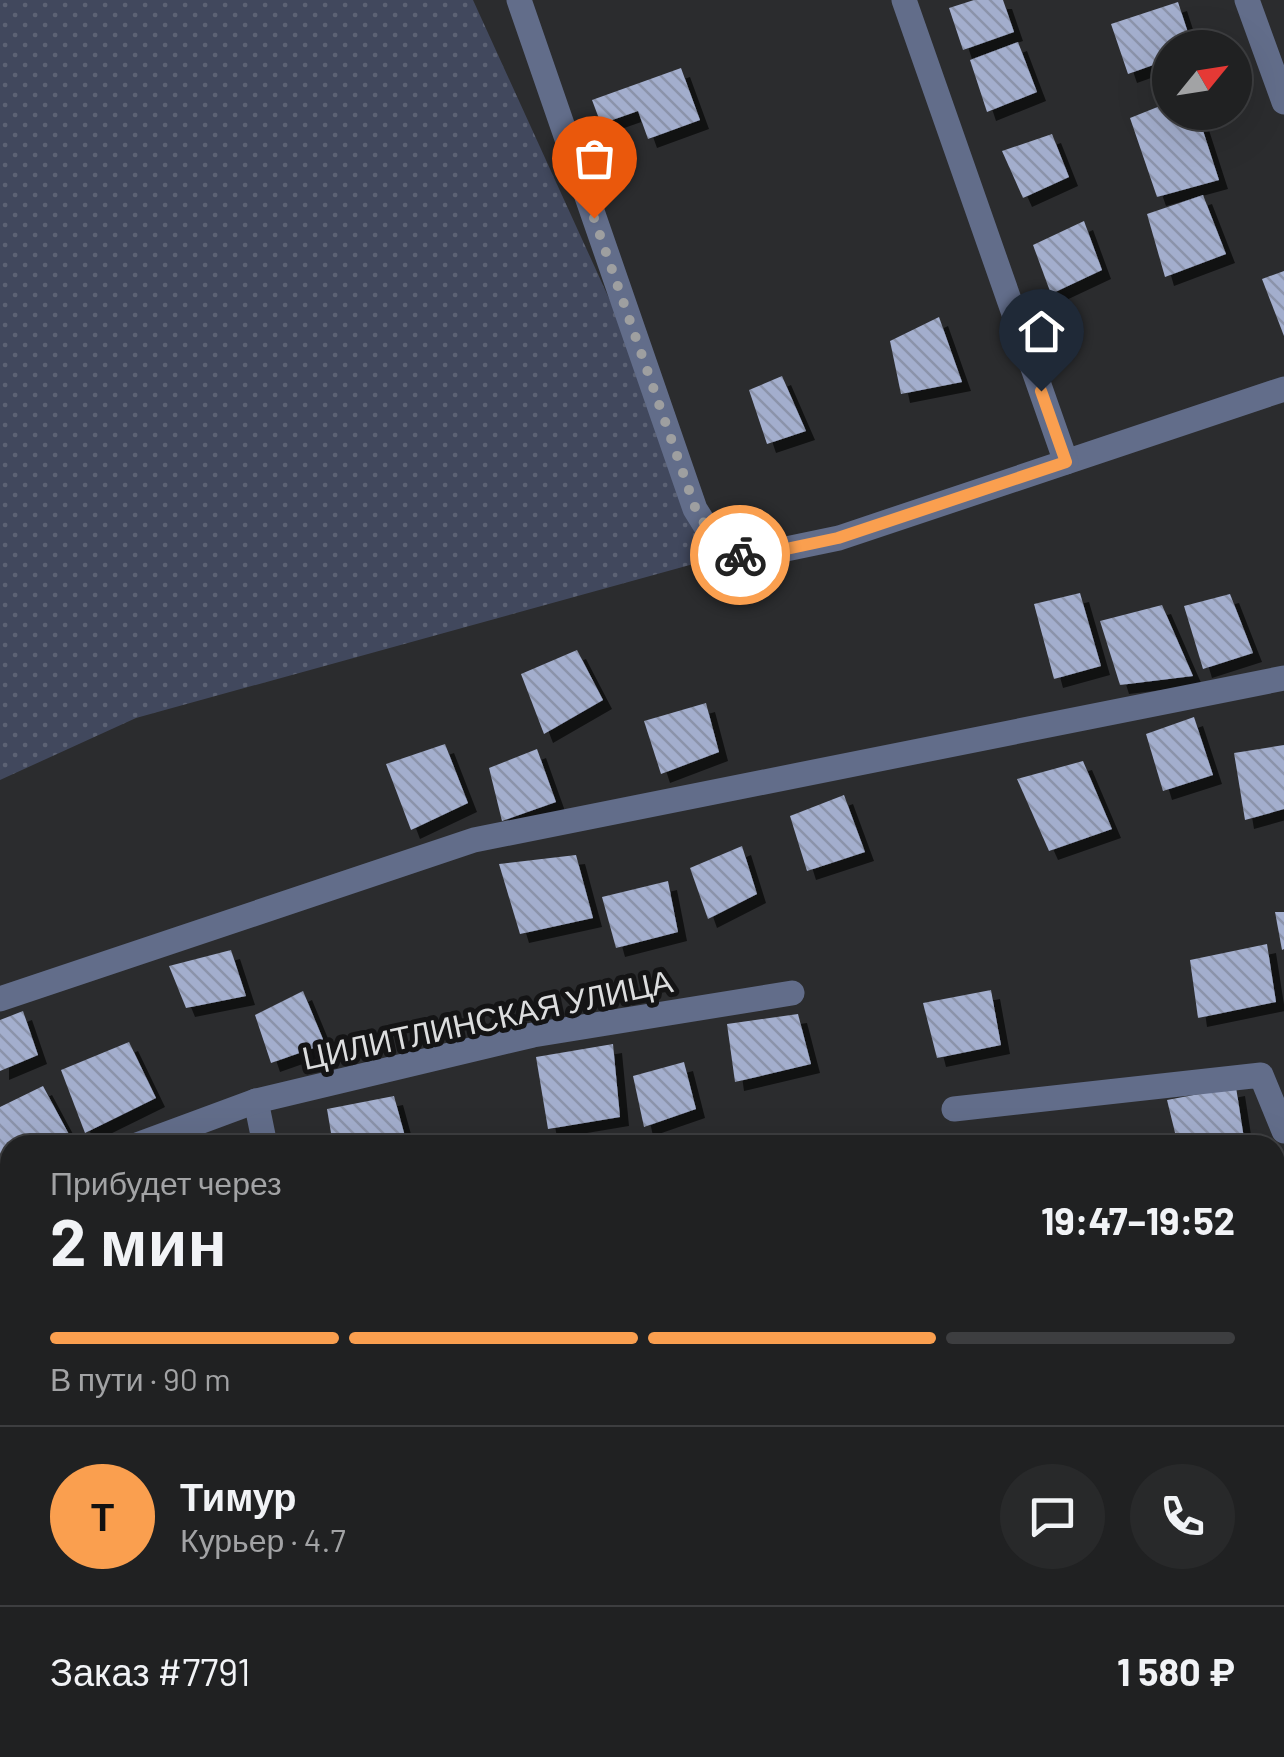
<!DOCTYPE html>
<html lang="ru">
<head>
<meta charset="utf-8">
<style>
	body { margin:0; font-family:Barlow,sans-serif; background:#28292a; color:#f1f3f6; height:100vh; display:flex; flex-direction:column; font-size:38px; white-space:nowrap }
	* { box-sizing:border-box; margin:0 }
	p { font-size:32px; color:#a2a3a5 }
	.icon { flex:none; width:55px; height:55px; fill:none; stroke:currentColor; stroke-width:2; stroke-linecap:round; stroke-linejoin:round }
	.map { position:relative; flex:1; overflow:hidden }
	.drawer { position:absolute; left:0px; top:1135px; width:1285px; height:622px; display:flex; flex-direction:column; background:#202122; border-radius:30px 30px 0 0; box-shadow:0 10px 40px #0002,0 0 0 2px #3d3e40 }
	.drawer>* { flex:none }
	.needle { width:65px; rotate:60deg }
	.fabs { position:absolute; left:1152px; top:30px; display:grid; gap:20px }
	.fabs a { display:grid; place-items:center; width:100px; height:100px; border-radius:50%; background:#202122; box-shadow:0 10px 40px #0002,0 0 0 2px #3d3e40; font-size:50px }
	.pin { position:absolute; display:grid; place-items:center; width:85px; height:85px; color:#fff; margin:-102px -42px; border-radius:50% 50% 50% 0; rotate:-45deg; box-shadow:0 0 10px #0007 }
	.pin .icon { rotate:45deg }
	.courier { position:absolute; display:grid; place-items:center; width:100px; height:100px; margin:-50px; border:8px solid #fa9f4f; border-radius:50%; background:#fff; color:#222; box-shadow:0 2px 12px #0007 }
	.head em { font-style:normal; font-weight:700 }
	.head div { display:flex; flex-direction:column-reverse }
	.head { display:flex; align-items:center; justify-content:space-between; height:170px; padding:0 50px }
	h1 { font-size:65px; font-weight:700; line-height:75px }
	.bar { display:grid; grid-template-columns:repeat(4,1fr); gap:15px 10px; align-content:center; height:120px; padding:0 50px }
	.bar i { height:12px; border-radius:8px; background:#3d3e40 }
	.bar .selected { background:#fa9f4f }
	.bar p { grid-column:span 4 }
	.line { display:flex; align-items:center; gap:25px; padding:0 50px; border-top:2px solid #3d3e40 }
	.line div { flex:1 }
	.round { display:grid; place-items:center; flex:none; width:105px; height:105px; border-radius:52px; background:#28292a }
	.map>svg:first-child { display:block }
	.park { fill:url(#park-dots) }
	.building { fill:url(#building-back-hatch); filter:url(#shadow) }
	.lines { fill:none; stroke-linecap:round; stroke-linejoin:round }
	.minor { stroke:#626d8a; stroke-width:25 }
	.done { stroke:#9e9fa0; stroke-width:10; stroke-dasharray:0 18 }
	.route { stroke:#fa9f4f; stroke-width:12 }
	.labels { text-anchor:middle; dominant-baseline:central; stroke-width:10; stroke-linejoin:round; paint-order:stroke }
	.street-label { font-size:32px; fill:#dcddde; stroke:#141415 }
</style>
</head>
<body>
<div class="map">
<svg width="1284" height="1757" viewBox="0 0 1284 1757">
	<defs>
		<pattern id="park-dots" width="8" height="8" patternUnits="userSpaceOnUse" patternTransform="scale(2.5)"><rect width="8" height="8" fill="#41485d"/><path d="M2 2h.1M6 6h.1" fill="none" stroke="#5c6274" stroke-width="1.8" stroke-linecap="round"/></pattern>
		<pattern id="building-back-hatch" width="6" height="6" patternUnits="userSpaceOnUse" patternTransform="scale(2.5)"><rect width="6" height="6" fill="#a3aecd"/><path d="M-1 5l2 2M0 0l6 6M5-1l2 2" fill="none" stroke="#8b93aa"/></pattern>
		<filter id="shadow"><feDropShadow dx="9" dy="9" stdDeviation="0" flood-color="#0009"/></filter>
	</defs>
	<rect width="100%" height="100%" fill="#2b2c2e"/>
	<polygon class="park" points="0,0 473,0 726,555 136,718 0,780"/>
	<g class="building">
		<polygon points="974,0 1003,0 1014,32 963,50 949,8"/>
		<polygon points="1178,2 1193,48 1170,48 1170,59 1128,74 1111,24"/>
		<polygon points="1018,42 1037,92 987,112 970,60"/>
		<polygon points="681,68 700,120 648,139 638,111 601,124 592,100"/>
		<polygon points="1170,102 1170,112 1197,112 1219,180 1157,197 1130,118"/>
		<polygon points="1052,134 1069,177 1023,198 1002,151"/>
		<polygon points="1203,195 1226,254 1165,277 1147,214"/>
		<polygon points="1084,221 1102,270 1051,294 1033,245"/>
		<polygon points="1284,271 1284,336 1262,279"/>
		<polygon points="939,317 962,382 901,394 890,341"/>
		<polygon points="782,376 806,431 767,444 749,390"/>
		<polygon points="1080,593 1101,666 1054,679 1034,604"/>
		<polygon points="1230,594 1253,653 1203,669 1184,606"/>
		<polygon points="1162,605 1193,676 1120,685 1100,621"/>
		<polygon points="577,650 603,700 544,734 521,674"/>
		<polygon points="706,703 719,752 661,774 644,721"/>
		<polygon points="1194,717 1213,775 1163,791 1146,734"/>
		<polygon points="445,744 468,803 411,830 386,764"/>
		<polygon points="1284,745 1284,809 1245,820 1234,753"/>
		<polygon points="537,749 556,802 502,821 489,768"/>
		<polygon points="1083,761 1112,829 1049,851 1017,779"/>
		<polygon points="844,795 865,852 807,871 790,816"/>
		<polygon points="742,846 757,894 708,919 690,868"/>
		<polygon points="576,855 593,918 520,934 499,864"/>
		<polygon points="668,881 678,932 616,948 602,897"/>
		<polygon points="1275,912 1284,912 1284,949 1282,950"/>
		<polygon points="1267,944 1276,1002 1198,1018 1190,960"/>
		<polygon points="231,950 246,996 186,1008 169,966"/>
		<polygon points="991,990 1001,1045 937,1058 923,1003"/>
		<polygon points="303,991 325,1044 271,1063 255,1015"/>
		<polygon points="23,1011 38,1055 0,1071 0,1020"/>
		<polygon points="798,1014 811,1064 735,1082 727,1024"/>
		<polygon points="129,1042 156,1098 85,1133 61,1070"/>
		<polygon points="613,1044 620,1117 548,1129 536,1057"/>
		<polygon points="684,1062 696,1109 644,1127 633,1076"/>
		<polygon points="43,1086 72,1140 62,1145 10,1145 10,1169 4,1172 0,1163 0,1107"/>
		<polygon points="1236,1087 1245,1145 1178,1145 1167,1100"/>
		<polygon points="394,1096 406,1140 388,1145 333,1145 327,1109"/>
		<polygon points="1116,1134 1118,1145 1081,1145 1081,1144"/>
		<polygon points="10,1214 10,1280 0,1257 0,1218"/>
		<polygon points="1284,1282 1284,1314 1275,1317 1275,1285"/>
		<polygon points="0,1501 10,1525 10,1550 0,1554"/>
		<polygon points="1284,1589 1284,1644 1275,1647 1275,1591"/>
		<polygon points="10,1665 10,1736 0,1740 0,1669"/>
		<polygon points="304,1748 364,1748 365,1753 341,1757 305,1757"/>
		<polygon points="882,1748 949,1748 951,1757 884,1757"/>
		<polygon points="1020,1748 1066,1748 1069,1756 1022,1757"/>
		<polygon points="1117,1748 1163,1748 1138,1757 1120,1757"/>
	</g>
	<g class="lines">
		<g class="minor">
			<polyline points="519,0 695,509 721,551 748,557 839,538 1284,389"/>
			<polyline points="904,0 1066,462"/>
			<polyline points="1247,0 1284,102"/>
			<polyline points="0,999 474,840 1284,678"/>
			<polyline points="256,1101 265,1145"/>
			<polyline points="954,1109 1261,1075 1284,1131"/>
			<polyline points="137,1145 256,1101 533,1035 792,993"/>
			<polyline points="0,1197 10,1192"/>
			<polyline points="390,1748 393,1757"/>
			<polyline points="1092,1748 1096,1757"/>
			<polyline points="12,1757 38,1748"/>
		</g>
	</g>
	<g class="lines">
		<polyline class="done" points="594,218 696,510 721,551 740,555"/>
		<polyline class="route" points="740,555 748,557 838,538 1066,462 1041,391"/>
	</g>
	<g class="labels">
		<g class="street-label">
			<text transform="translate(487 1018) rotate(-12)">ЦИЛИТЛИНСКАЯ УЛИЦА</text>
		</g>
	</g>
</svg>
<div class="fabs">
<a><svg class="needle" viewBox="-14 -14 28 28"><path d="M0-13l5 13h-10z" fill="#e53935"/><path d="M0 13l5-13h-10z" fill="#a2a3a5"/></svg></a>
</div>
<div class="pin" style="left:594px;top:218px;background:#ea580c"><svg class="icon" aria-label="bag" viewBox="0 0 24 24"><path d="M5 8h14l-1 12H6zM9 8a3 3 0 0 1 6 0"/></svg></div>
<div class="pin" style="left:1041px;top:391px;background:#1f2937"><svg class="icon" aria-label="home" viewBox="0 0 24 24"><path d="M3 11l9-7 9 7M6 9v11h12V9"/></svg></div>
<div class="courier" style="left:740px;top:555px"><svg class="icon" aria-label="bike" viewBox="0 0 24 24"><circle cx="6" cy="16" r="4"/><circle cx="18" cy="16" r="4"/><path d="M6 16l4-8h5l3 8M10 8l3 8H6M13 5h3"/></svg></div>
<section class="drawer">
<div class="head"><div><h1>2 мин</h1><p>Прибудет через</p></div><em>19:47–19:52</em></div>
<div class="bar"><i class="selected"></i><i class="selected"></i><i class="selected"></i><i></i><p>В пути · 90 m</p></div>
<div class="line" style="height:180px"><b class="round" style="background:#fa9f4f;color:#111">Т</b><div><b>Тимур</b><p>Курьер · 4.7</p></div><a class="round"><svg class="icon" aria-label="chat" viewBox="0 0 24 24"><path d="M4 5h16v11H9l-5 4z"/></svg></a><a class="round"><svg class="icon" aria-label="phone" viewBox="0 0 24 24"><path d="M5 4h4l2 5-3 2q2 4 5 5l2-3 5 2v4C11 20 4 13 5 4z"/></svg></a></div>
<div class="line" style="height:130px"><div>Заказ #7791</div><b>1 580 ₽</b></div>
</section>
</div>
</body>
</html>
